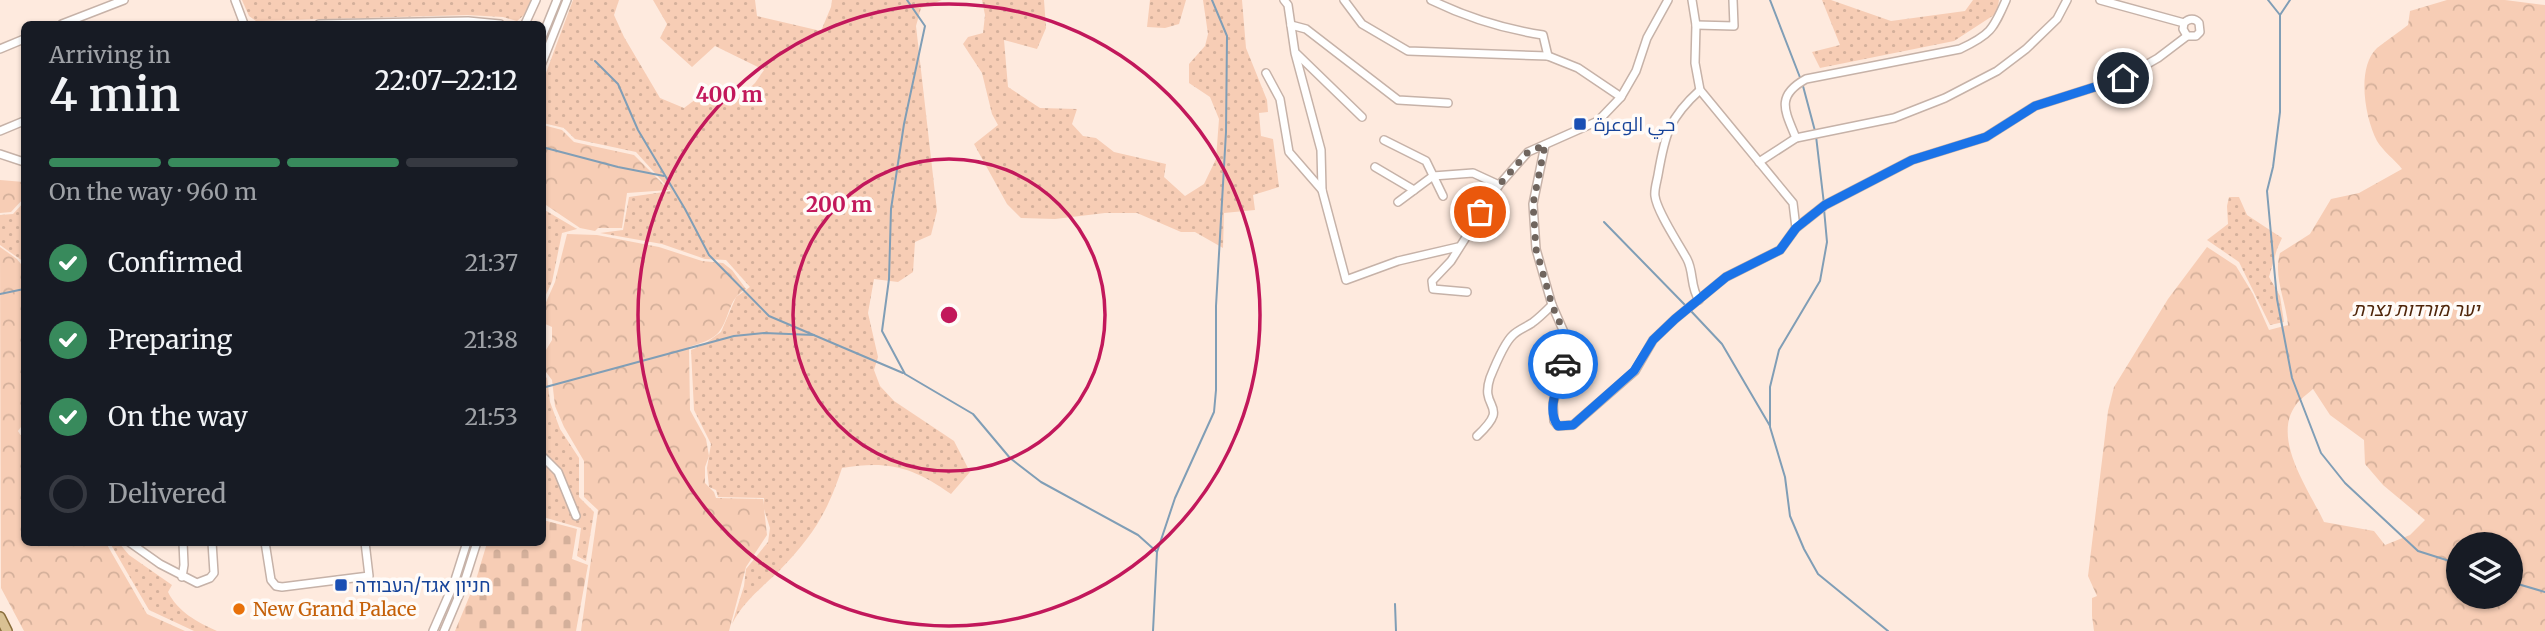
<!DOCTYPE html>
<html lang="en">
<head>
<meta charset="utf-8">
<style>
	body { margin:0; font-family:Merriweather,Cairo,Heebo,serif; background:#242831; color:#f1f3f6; height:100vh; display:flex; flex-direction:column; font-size:26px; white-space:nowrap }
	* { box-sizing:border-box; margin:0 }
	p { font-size:23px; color:#9ea1a6 }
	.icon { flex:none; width:38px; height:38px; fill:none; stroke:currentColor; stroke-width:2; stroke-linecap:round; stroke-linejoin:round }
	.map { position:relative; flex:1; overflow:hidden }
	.sheet { position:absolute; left:21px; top:21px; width:525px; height:525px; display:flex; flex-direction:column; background:#171b24; border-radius:10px; box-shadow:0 2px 5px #0004 }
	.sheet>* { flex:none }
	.tools { position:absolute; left:2446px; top:532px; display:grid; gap:14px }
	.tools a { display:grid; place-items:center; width:77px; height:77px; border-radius:50%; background:#171b24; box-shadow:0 2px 5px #0004; font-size:35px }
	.pin { position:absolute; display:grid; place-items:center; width:60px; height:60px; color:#fff; margin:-30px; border:4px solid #fff; border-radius:50%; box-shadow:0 2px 7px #0007 }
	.courier { position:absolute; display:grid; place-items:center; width:70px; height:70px; margin:-35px; border:5px solid #1a73e8; border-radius:50%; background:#fff; color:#222; box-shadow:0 2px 9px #0007 }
	.overview em { font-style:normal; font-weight:600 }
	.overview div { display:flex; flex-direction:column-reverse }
	.overview { display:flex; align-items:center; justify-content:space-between; height:119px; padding:0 28px }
	h1 { font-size:46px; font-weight:600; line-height:52px }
	.bar { display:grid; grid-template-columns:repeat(4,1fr); gap:10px 7px; align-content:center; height:84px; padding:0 28px }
	.bar i { height:9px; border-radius:5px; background:#363941 }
	.bar .selected { background:#388a5c }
	.bar p { grid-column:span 4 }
	ol { padding:0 28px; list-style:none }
	li { display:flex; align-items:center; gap:21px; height:77px }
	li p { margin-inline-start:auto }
	li .icon { padding:7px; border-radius:50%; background:#388a5c; color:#fff; stroke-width:4 }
	li:last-child { color:#9ea1a6 }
	li i { width:38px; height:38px; border:4px solid #363941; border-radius:50% }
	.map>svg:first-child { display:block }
	.grass { fill:url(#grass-dots) }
	.forest { fill:url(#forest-crowns); fill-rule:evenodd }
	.cemetery { fill:url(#cemetery-stones) }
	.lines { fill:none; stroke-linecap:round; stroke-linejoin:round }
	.stream { stroke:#809eb6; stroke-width:2 }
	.minor-casing { stroke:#c6b2a8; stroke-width:10 }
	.major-casing { stroke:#896d3a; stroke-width:12 }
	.minor { stroke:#fff; stroke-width:7 }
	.major { stroke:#d9c193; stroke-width:9 }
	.done { stroke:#70655e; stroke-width:7; stroke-dasharray:0 12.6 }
	.route { stroke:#1a73e8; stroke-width:9 }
	.ring { fill:none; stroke:#c2185b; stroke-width:3.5 }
	.transit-dot { fill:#1a4fb4; stroke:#fffbf8; stroke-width:2.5 }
	.food-dot { fill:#e8710a; stroke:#fffbf8; stroke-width:2.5 }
	.labels { text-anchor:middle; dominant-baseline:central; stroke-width:7; stroke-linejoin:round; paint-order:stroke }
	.transit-label { font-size:19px; fill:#164399; stroke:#fffbf8; text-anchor:start }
	.park-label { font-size:19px; font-style:italic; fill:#4f260b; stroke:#fffbf8 }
	.food-label { font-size:19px; fill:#c56008; stroke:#fffbf8; text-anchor:start }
	.centre { fill:#c2185b; stroke:#fffbf8; stroke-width:3.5 }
	.ring-label { font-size:21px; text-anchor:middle; font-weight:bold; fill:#c2185b; stroke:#fffbf8; stroke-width:7; stroke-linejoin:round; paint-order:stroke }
</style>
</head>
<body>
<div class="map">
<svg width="2545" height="631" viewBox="0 0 2545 631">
	<defs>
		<pattern id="grass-dots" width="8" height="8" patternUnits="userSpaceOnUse" patternTransform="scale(1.75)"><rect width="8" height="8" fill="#f7cdb5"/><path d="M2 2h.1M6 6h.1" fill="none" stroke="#d4b09b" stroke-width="1.8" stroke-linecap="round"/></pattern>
		<pattern id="forest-crowns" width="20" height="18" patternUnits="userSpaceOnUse" patternTransform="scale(1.75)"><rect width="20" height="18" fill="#f7cdb5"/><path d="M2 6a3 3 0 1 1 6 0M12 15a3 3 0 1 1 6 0" fill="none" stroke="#d4b09b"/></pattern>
		<pattern id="cemetery-stones" width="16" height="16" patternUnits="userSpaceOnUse" patternTransform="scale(1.75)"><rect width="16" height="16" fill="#f7cdb5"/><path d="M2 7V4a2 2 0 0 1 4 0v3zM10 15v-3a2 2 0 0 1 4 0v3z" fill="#d4b09b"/></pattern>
	</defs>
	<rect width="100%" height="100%" fill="#feeade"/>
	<g class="grass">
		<polygon points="242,0 531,0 524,15 517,21 503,17 467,15 256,21 249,16"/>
		<path d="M 573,0 L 619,0 L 614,15 L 624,37 L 660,98 L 684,108 L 708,90 L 731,106 L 755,83 L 764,70 L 715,46 L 692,67 L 660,38 L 667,24 L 653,0 L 755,0 L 757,16 L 821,31 L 831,7 L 832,0 L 942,0 L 921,8 L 916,26 L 937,211 L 931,235 L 915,242 L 913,272 L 898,282 L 874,279 L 868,313 L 878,357 L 874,370 L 880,386 L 894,401 L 954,441 L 970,472 L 951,494 C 913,467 888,460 842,468 C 827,514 812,537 778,572 C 761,588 742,603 732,624 L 744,586 L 746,569 L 768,542 L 770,528 L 763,506 L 764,498 L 718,497 L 716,490 L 709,487 L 707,468 L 711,444 L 694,410 L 691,350 L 703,345 L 721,332 L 736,297 L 750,287 L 726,260 L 705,259 L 662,244 L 600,233 L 623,230 L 629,197 L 671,191 L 636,152 L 575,139 L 564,128 L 543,123 L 543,81 Z"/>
		<polygon points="982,0 1044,0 1046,28 1037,49 1004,40 1008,87 1040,108 1077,109 1072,124 1083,136 1096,138 1114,152 1166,164 1164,177 1185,196 1204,184 1216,159 1219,119 1210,97 1189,83 1189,64 1205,46 1208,34 1203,0 1242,0 1246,48 1267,100 1268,112 1259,113 1261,136 1273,139 1279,187 1253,195 1255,210 1224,213 1223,248 1195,232 1181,232 1137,213 1105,213 1055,219 1021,218 1007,204 974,144 998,125 992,114 982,73 963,44 968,37 983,33 985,15"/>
		<polygon points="1150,0 1186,0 1179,24 1165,28 1147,27"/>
		<polygon points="1822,0 1831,0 1891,21 1965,11 1973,0 1999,0 1997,13 1954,41 1820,68 1812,52 1840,45"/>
		<polygon points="2229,197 2239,197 2247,215 2282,238 2277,249 2269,277 2280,296 2284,322 2270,325 2239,262 2207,240 2228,224 2227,206"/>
		<polygon points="24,202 24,262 0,245 0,215 13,214"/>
		<polygon points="543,209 577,229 562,233 552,282 543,301"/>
		<polygon points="542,374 547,378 550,402 560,429 579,458 579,497 594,512 586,561 577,556 581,528 543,517"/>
		<path d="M 110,543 L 119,543 L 129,555 L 172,585 L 168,592 C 178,612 197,622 217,631 L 194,631 L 149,610 Z"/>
	</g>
	<g class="forest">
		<path d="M 2447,0 L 2505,0 L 2545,5 L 2545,631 L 2094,631 L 2092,616 L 2092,598 L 2097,596 L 2088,576 L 2108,411 L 2114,387 L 2168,299 L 2207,247 L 2236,266 L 2253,294 L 2269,330 L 2288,325 C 2286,300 2273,277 2280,253 L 2310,234 L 2331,199 L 2359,193 L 2402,169 C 2395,160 2383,151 2377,141 C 2365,118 2356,68 2377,48 C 2387,40 2398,33 2408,25 L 2410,11 ZM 2313,389 L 2330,415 L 2364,440 L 2365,464 L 2383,485 L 2425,520 L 2410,535 L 2385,545 L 2374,531 L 2324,522 C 2309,489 2267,434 2300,400 C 2304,396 2309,393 2313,389 ZM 2511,544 L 2511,597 L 2459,597 L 2459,544 Z"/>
		<polygon points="543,125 562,130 574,142 634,155 669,190 627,193 622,228 598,228 595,231 580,228 543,203"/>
		<polygon points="0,180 24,182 24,198 11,212 0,213"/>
		<path d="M 567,234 L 597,235 L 659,247 L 702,261 L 723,263 L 732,270 L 746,289 C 727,300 731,316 719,332 C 713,340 698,344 689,347 L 690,410 L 706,439 L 709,456 L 705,467 L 705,483 L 714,492 L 716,498 L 763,499 L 767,535 L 746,567 L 729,631 L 581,631 L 598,510 L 584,497 L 584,461 L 564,427 L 555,406 L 552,380 L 543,368 L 543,355 L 552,340 L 552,327 L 543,323 L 543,309 L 555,282 Z"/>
		<polygon points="0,247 17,259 24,268 24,423 18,431 24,441 24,542 106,543 147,614 185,631 24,631 1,588"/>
	</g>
	<polygon class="cemetery" points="543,520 577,529 572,559 588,565 576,631 455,631 475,583 487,543 542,542"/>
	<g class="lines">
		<g class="stream">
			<polyline points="907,0 925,26 904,124 891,209 889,279 882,331 905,374 973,414 1010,458 1041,482 1138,535 1157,552"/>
			<polyline points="1770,0 1801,80"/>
			<polyline points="2268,0 2280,15"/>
			<polyline points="2290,0 2280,15 2280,112 2273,167 2267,191 2277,299 2292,378 2321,453 2345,483 2418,551 2459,564"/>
			<polyline points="595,61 618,84 638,130 685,209 709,255 769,316 903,373"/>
			<polyline points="1803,86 1815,131"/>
			<polyline points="1816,136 1824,204"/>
			<polyline points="542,147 618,167 664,176"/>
			<polyline points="1824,209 1827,242 1820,281 1779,350 1770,387 1770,427 1785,477 1790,516 1804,549 1818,574 1888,631"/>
			<polyline points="1604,222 1686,306"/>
			<polyline points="0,294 24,289"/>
			<polyline points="1690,310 1722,344 1770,426"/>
			<polyline points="542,388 734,336 764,333 814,335"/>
			<polyline points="2511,582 2545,592"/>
			<polyline points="1395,604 1396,631"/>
			<polyline points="1153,631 1157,552 1175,498 1214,412 1216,390 1216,306 1226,132 1227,36 1212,0"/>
		</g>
		<g class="minor-casing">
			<g id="minor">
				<polyline points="235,0 244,24"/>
				<polyline points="1284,0 1288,5 1295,53 1321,150 1322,190"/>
				<polyline points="1344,0 1362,24 1408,51 1548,56 1578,68 1621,97"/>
				<path d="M 1431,0 C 1466,17 1504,29 1543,35 L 1548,56"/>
				<polyline points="1692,0 1696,25 1695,63 1700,90 1793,203 1796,228"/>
				<path d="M 2100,0 L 2184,23 C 2189,18 2195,18 2199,23 L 2200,32 L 2196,36 L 2187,36 L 2183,29 L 2184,23"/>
				<polyline points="62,24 124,0"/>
				<polyline points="319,24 468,21 500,24"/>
				<polyline points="525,24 536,0"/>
				<polyline points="1291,25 1306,29 1398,100 1448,103"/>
				<polyline points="1696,25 1734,26 1733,0"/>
				<polyline points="542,37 557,0"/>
				<polyline points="0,49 24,39"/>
				<polyline points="1297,54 1362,117"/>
				<polyline points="542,63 567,0"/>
				<polyline points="1266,73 1280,99 1289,152 1322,190 1346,280 1398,261 1458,247"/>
				<polyline points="0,131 24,121"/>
				<path d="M 1796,138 C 1785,111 1775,96 1806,79 L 1960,49 C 1990,35 1993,30 2006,0"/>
				<polyline points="1384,140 1426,161 1443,196"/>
				<polyline points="1545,145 1533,204 1536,249 1552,305 1567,339 1561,376 1553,403 1554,421 1558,426 1573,425 1635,371 1653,340 1675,319 1726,277 1780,250 1796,228 1825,205 1912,160 1986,137 2035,106 2123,78 2158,58 2187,36"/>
				<polyline points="0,154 24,162"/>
				<polyline points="1759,162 1796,138 1894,118 1945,98 1997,71 2026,49 2057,19 2067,0"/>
				<polyline points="1375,167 1414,190"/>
				<polyline points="1398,202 1433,176 1473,173 1499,185"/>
				<polyline points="1467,292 1433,289 1432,281 1451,261 1499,185 1528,152 1598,121 1621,97 1636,71 1647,38 1668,0"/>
				<path d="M 1699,300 C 1690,287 1694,272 1687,259 C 1679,244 1657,212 1655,196 C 1654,190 1657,181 1658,175 C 1665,134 1669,118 1700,90"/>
				<path d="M 1477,436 C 1512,403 1479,411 1490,378 C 1494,368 1505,342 1513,335 C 1518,330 1526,327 1532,323 C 1539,318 1546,311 1552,305"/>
				<polyline points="542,456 558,472 576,516"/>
				<polyline points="129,542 160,564 197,583 210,578 214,573 212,542"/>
				<polyline points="265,542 271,580 276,586 282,587 369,576 365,542"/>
				<polyline points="182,577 184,565 183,542"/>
				<polyline points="433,631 454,583 467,542"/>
				<polyline points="444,631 463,586 477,542"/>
			</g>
		</g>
		<g class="major-casing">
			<polyline id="major" points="0,617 7,631"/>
		</g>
		<use href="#minor" class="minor"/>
		<use href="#major" class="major"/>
	</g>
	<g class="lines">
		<polyline class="done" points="1480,212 1499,185 1528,152 1545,145 1533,204 1536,249 1552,305 1567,339 1563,364"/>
		<path class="route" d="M 1563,364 C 1560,382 1545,409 1558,426 L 1573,425 L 1634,371 L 1653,340 L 1675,319 L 1726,277 L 1780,250 L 1796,228 L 1825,205 L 1912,160 L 1986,137 L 2035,106 L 2123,78"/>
	</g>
	<g class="ring">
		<circle cx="949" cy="315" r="156"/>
		<circle cx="949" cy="315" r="311"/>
	</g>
	<g class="transit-dot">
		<rect x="1573" y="117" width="14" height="14" rx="3.5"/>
		<rect x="334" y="578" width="14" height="14" rx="3.5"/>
	</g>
	<circle class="food-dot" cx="239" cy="609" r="7"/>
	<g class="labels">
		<g class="transit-label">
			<text x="1594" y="124">حي الوعرة</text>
			<text x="355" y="585">חניון אגד/העבודה</text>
		</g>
		<g class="park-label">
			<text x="2416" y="309">יער מורדות נצרת</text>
		</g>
		<g class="food-label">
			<text x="253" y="609">New Grand Palace</text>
		</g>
	</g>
	<circle cx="949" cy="315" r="10" class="centre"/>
	<g class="ring-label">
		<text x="729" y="102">400 m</text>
		<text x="839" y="212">200 m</text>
	</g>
</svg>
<div class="tools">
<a><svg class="icon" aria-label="layers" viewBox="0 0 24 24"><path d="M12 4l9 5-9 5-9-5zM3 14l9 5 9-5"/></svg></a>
</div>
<div class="pin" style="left:1480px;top:212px;background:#ea580c"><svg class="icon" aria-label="bag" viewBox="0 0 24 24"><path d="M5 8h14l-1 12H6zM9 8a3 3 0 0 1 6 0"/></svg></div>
<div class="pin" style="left:2123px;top:78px;background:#1f2937"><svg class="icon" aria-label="home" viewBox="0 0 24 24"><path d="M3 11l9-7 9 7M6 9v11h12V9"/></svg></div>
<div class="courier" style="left:1563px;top:364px"><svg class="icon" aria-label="car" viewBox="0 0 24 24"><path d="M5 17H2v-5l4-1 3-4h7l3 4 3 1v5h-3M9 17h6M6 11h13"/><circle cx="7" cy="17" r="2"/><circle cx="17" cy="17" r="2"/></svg></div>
<section class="sheet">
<div class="overview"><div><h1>4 min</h1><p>Arriving in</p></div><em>22:07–22:12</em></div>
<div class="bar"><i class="selected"></i><i class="selected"></i><i class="selected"></i><i></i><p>On the way · 960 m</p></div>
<ol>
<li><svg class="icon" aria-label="check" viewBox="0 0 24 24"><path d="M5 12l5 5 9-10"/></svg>Confirmed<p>21:37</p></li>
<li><svg class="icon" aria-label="check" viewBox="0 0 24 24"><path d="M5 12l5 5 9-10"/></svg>Preparing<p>21:38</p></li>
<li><svg class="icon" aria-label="check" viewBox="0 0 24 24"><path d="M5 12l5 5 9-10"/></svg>On the way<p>21:53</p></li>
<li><i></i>Delivered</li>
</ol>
</section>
</div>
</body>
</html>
